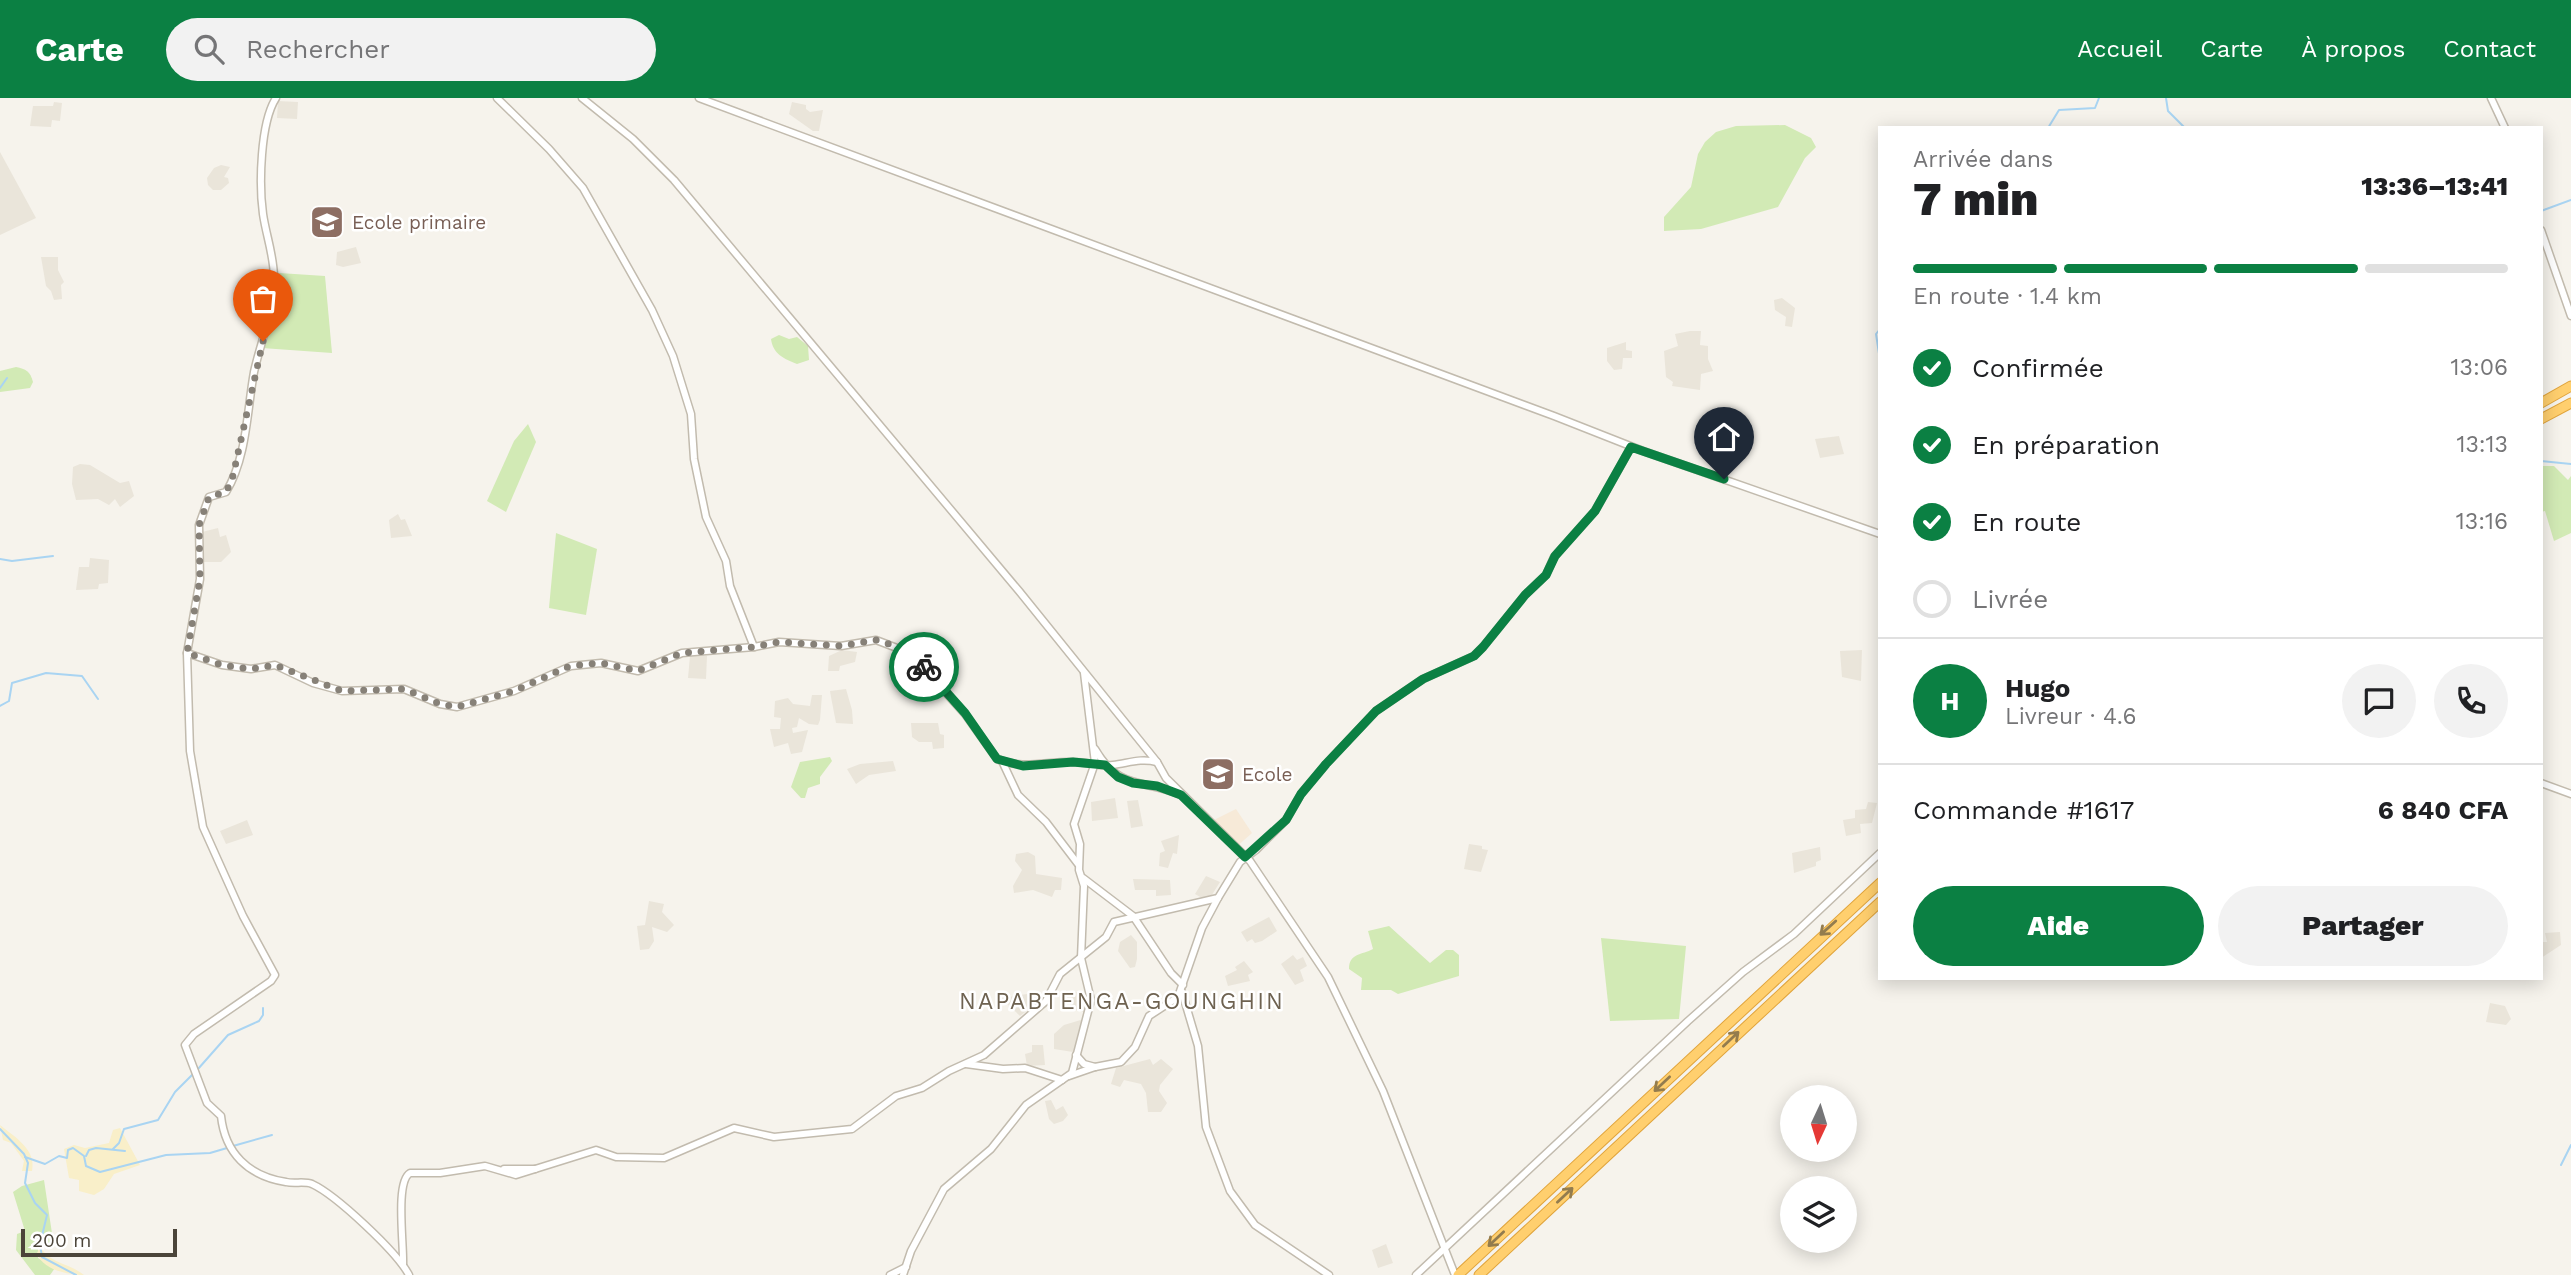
<!DOCTYPE html>
<html lang="fr">
<head>
<meta charset="utf-8">
<style>
	body { margin:0; font-family:"Work Sans",sans-serif; background:#f2f2f2; color:#202124; height:100vh; display:flex; flex-direction:column; font-size:26px; white-space:nowrap }
	* { box-sizing:border-box; margin:0 }
	p { font-size:23px; color:#757577 }
	.icon { flex:none; width:38px; height:38px; fill:none; stroke:currentColor; stroke-width:2; stroke-linecap:round; stroke-linejoin:round }
	.map { position:relative; flex:1; overflow:hidden }
	.panel { position:absolute; left:1878px; top:28px; width:665px; height:854px; display:flex; flex-direction:column; background:#fff; border-radius:0px; box-shadow:0 4px 18px #0003 }
	.panel>* { flex:none }
	.needle { width:46px; rotate:184deg }
	.fabs { position:absolute; left:1780px; top:987px; display:grid; gap:14px }
	.fabs a { display:grid; place-items:center; width:77px; height:77px; border-radius:50%; background:#fff; box-shadow:0 4px 18px #0003; font-size:35px }
	.scale { position:absolute; left:21px; bottom:18px; width:156px; box-sizing:border-box; padding-left:7px; border:4px solid #4b4439; border-top:0; font-size:19px; line-height:24px; white-space:nowrap; color:#4b4439; -webkit-text-stroke:5px #fff; paint-order:stroke }
	.pin { position:absolute; display:grid; place-items:center; width:60px; height:60px; color:#fff; margin:-72px -30px; border-radius:50% 50% 50% 0; rotate:-45deg; box-shadow:0 0 7px #0007 }
	.pin .icon { rotate:45deg }
	.courier { position:absolute; display:grid; place-items:center; width:70px; height:70px; margin:-35px; border:5px solid #0b8043; border-radius:50%; background:#fff; color:#222; box-shadow:0 2px 9px #0007 }
	.head em { font-style:normal; font-weight:800 }
	.head div { display:flex; flex-direction:column-reverse }
	.head { display:flex; align-items:center; justify-content:space-between; height:119px; padding:0 35px }
	h1 { font-size:46px; font-weight:800; line-height:52px }
	.bar { display:grid; grid-template-columns:repeat(4,1fr); gap:10px 7px; align-content:center; height:84px; padding:0 35px }
	.bar i { height:9px; border-radius:5px; background:#e0e0e0 }
	.bar .on { background:#0b8043 }
	.bar p { grid-column:span 4 }
	.line { display:flex; align-items:center; gap:18px; padding:0 35px; border-top:2px solid #e0e0e0 }
	.line div { flex:1 }
	.round { display:grid; place-items:center; flex:none; width:74px; height:74px; border-radius:37px; background:#f2f2f2 }
	ol { padding:0 35px; list-style:none }
	li { display:flex; align-items:center; gap:21px; height:77px }
	li p { margin-inline-start:auto }
	li .icon { padding:7px; border-radius:50%; background:#0b8043; color:#fff; stroke-width:4 }
	li:last-child { color:#757577 }
	li i { width:38px; height:38px; border:4px solid #e0e0e0; border-radius:50% }
	.cta { display:flex; gap:14px; margin-top:auto; padding:14px 35px }
	.cta a { flex:1; height:80px; border-radius:42px; background:#0b8043; color:#fff; font-size:28px; font-weight:800; line-height:80px; text-align:center }
	.cta a+a { background:#f2f2f2; color:#202124 }
	header { display:flex; align-items:center; gap:42px; box-sizing:border-box; height:98px; padding:0 35px; background:#0b8043; color:#fff }
	header strong { font-size:33px }
	nav { display:flex; gap:38px; margin-inline-start:auto; font-size:24px }
	.search { width:490px; height:63px; background:#f2f2f2; display:flex; align-items:center; gap:18px; box-sizing:border-box; padding:0 24px; border-radius:38px; color:#757577; font-size:26px }
	.map>svg:first-child { display:block }
	.residential { fill:#eae5da }
	.commercial { fill:#f7ead8 }
	.green { fill:#d2eab5 }
	.sand { fill:#f9efc9 }
	.lines { fill:none; stroke-linecap:round; stroke-linejoin:round }
	.stream { stroke:#a9d4f2; stroke-width:2 }
	.minor-casing { stroke:#c2bbae; stroke-width:9 }
	.highway-casing { stroke:#e0a43c; stroke-width:11 }
	.minor { stroke:#fff; stroke-width:6 }
	.highway { stroke:#ffcf6e; stroke-width:9 }
	.oneway { stroke:#937c4e }
	.done { stroke:#878178; stroke-width:7; stroke-dasharray:0 12.6 }
	.route { stroke:#0b8043; stroke-width:9 }
	.labels { text-anchor:middle; dominant-baseline:central; stroke-width:5; stroke-linejoin:round; paint-order:stroke }
	.education-label { font-size:19px; fill:#785e54; stroke:#fff; text-anchor:start }
	.quarter-label { font-size:23px; letter-spacing:2px; fill:#6e6250; stroke:#fff }
</style>
</head>
<body>
<header>
<strong>Carte</strong>
<div class="search"><svg class="icon" aria-label="search" viewBox="0 0 24 24"><circle cx="10" cy="10" r="6"/><path d="M15 15l6 6"/></svg>Rechercher</div>
<nav><a>Accueil</a><a>Carte</a><a>À propos</a><a>Contact</a></nav>
</header>
<div class="map">
<svg width="2571" height="1177" viewBox="0 0 2571 1177">
	<rect width="100%" height="100%" fill="#f6f3ec"/>
	<g class="residential">
		<polygon points="278,3 298,4 297,21 277,20"/>
		<polygon points="54,4 62,5 60,23 52,22 51,29 30,28 33,8 53,8"/>
		<polygon points="792,4 806,7 806,11 810,14 823,12 819,33 813,33 789,16"/>
		<polygon points="0,54 36,120 0,137"/>
		<polygon points="221,67 230,69 224,79 228,80 229,85 221,92 213,92 208,87 207,80 214,70"/>
		<polygon points="356,149 361,165 343,169 336,167 337,154"/>
		<polygon points="41,159 58,159 58,172 64,184 61,187 62,201 54,202 51,193 46,188"/>
		<polygon points="1782,200 1795,210 1792,229 1785,228 1786,219 1775,212 1774,202"/>
		<polygon points="1690,233 1701,233 1700,247 1708,248 1708,261 1713,273 1701,276 1700,292 1672,288 1673,284 1666,279 1664,253 1678,248 1675,236"/>
		<polygon points="1626,244 1626,252 1632,253 1632,260 1623,260 1622,271 1614,272 1607,263 1607,250"/>
		<polygon points="1720,315 1722,340 1702,344 1699,321"/>
		<polygon points="1839,338 1844,356 1820,360 1815,341"/>
		<polygon points="80,366 90,367 120,385 129,383 134,398 120,409 115,401 109,407 98,401 76,402 72,386 73,369"/>
		<polygon points="398,416 401,422 405,421 412,438 391,440 389,422"/>
		<polygon points="218,430 220,439 226,437 231,454 221,464 202,464 202,434"/>
		<polygon points="90,460 109,462 108,485 99,486 98,491 76,492 79,469 89,469"/>
		<polygon points="842,552 857,554 855,564 840,568 839,573 828,573 829,558"/>
		<polygon points="1862,552 1861,583 1842,579 1840,553"/>
		<polygon points="690,558 707,558 706,581 688,580"/>
		<polygon points="846,591 852,612 853,626 836,625 831,599 830,593"/>
		<polygon points="812,597 822,597 820,622 818,627 809,626 799,620 797,629 792,630 793,635 808,632 802,654 791,656 788,645 774,649 770,631 780,631 781,620 774,619 775,603 788,600 793,606 810,608"/>
		<polygon points="911,625 938,625 940,636 944,637 944,650 933,651 932,644 919,644 912,639"/>
		<polygon points="893,663 896,673 869,677 856,686 847,671 860,666"/>
		<polygon points="1115,700 1118,720 1092,723 1091,704"/>
		<polygon points="1138,702 1143,728 1131,730 1127,703"/>
		<polygon points="1868,704 1877,705 1872,725 1860,726 1861,735 1846,738 1843,722 1855,720 1855,712 1866,711"/>
		<polygon points="247,722 253,737 226,746 220,733"/>
		<polygon points="1179,737 1177,756 1173,755 1168,770 1159,768 1160,755 1165,753 1161,743"/>
		<polygon points="1469,746 1482,748 1482,751 1488,752 1481,774 1464,771"/>
		<polygon points="1820,749 1821,762 1816,764 1816,768 1794,775 1792,755"/>
		<polygon points="1028,754 1035,758 1036,776 1062,780 1061,792 1055,792 1052,799 1033,792 1014,795 1013,788 1022,772 1015,763 1016,756"/>
		<polygon points="1206,778 1220,784 1210,800 1202,800 1195,796"/>
		<polygon points="1133,781 1170,782 1171,797 1156,798 1156,792 1135,792"/>
		<polygon points="649,803 664,806 662,814 674,827 667,834 652,829 654,843 649,851 640,852 637,828 645,827"/>
		<polygon points="1269,819 1277,833 1262,843 1255,845 1252,841 1247,844 1241,834"/>
		<polygon points="2560,834 2561,847 2541,860 2541,844 2547,844 2545,835"/>
		<polygon points="1131,837 1137,844 1137,861 1135,869 1130,870 1118,853 1120,844"/>
		<polygon points="1293,857 1297,862 1303,859 1307,868 1300,872 1304,883 1295,887 1281,866"/>
		<polygon points="1244,863 1253,874 1248,877 1250,883 1228,888 1225,878 1237,872 1235,869"/>
		<polygon points="1066,892 1081,895 1084,914 1067,910 1064,900"/>
		<polygon points="1027,896 1033,908 1020,918 1001,900"/>
		<polygon points="2490,905 2505,908 2511,921 2506,927 2486,924"/>
		<polygon points="1084,921 1073,954 1054,951 1054,936 1064,927"/>
		<polygon points="1032,947 1043,947 1045,967 1027,968 1025,956 1032,954"/>
		<polygon points="1150,961 1153,967 1161,961 1173,971 1160,987 1159,993 1167,1005 1161,1014 1148,1014 1146,995 1141,986 1124,982 1120,989 1111,986 1116,970"/>
		<polygon points="1051,1002 1056,1012 1063,1008 1068,1017 1063,1023 1054,1026 1049,1021 1045,1003"/>
		<polygon points="1386,1146 1393,1165 1378,1170 1372,1152"/>
	</g>
	<polygon class="commercial" points="1236,711 1252,735 1235,750 1210,724"/>
	<g class="green">
		<polygon points="1785,27 1811,40 1816,49 1805,60 1778,109 1701,131 1664,133 1664,119 1691,89 1698,56 1705,44 1716,34 1736,28"/>
		<polygon points="264,174 325,178 332,255 262,250"/>
		<path d="M 779,237 L 789,241 L 797,239 L 808,248 L 809,262 L 797,266 C 784,261 773,256 771,241 Z"/>
		<path d="M 16,269 C 26,271 30,273 33,284 L 30,290 L 0,294 L 0,273 Z"/>
		<polygon points="528,326 536,344 506,414 487,403 514,343"/>
		<polygon points="2541,368 2554,368 2568,382 2571,378 2571,435 2554,443 2545,413 2541,414"/>
		<polygon points="556,435 597,451 586,517 549,510"/>
		<polygon points="830,659 832,663 820,679 820,686 808,690 805,700 801,700 791,689 800,664"/>
		<path d="M 1389,828 L 1430,865 L 1446,852 L 1453,852 L 1459,857 L 1459,878 L 1398,896 L 1391,892 L 1361,892 L 1362,880 L 1349,871 C 1349,855 1362,857 1373,851 L 1368,833 Z"/>
		<polygon points="1601,840 1686,848 1679,921 1610,923"/>
		<polygon points="44,1082 53,1142 50,1147 38,1150 38,1160 55,1170 50,1177 35,1177 16,1152 17,1136 25,1133 13,1094 22,1088"/>
	</g>
	<g class="sand">
		<path d="M 0,1027 C 13,1038 37,1051 32,1073 L 22,1073 L 24,1063 L 11,1045 L 3,1042 Z"/>
		<polygon points="120,1030 140,1067 114,1076 104,1091 94,1097 79,1093 79,1082 69,1080 64,1051 74,1047 85,1050 109,1045 113,1032"/>
		<path d="M 40,1149 C 53,1167 67,1164 84,1177 C 69,1177 42,1172 37,1155 Z"/>
	</g>
	<g class="lines">
		<g class="stream">
			<polyline points="2166,0 2168,13 2185,30"/>
			<polyline points="2048,30 2059,12 2095,10 2099,0"/>
			<polyline points="2541,113 2571,102"/>
			<polyline points="1880,231 1876,236 1880,262"/>
			<polyline points="0,290 7,280"/>
			<polyline points="2541,363 2571,366"/>
			<polyline points="0,461 12,463 53,458"/>
			<polyline points="0,608 9,603 12,585 46,575 82,578 98,601"/>
			<polyline points="198,971 228,937 259,923 263,917 263,910"/>
			<polyline points="0,1031 24,1056 28,1065 25,1085 35,1105 47,1117 40,1146 42,1159 76,1177"/>
			<polyline points="233,1048 272,1037"/>
			<polyline points="113,1051 119,1045 124,1031 158,1022 175,994 194,975"/>
			<polyline points="86,1058 89,1052 96,1050 125,1053"/>
			<polyline points="25,1059 45,1066 59,1058 67,1060 68,1052 73,1050 84,1058 86,1068 100,1074 166,1057 210,1055 227,1050"/>
			<polyline points="2561,1067 2571,1047"/>
		</g>
		<g class="minor-casing">
			<g id="minor">
				<path d="M 276,0 C 260,25 259,87 263,116 C 266,137 274,158 274,180 C 274,214 261,242 254,274 C 247,312 247,360 226,394 L 209,399 L 199,427 L 200,481 L 187,555 L 190,653 L 203,729 L 243,818 L 275,877 L 271,883 L 194,936 L 185,947 L 207,1005 L 221,1018 C 225,1055 248,1078 286,1084 C 294,1086 305,1083 312,1086 C 336,1097 397,1154 409,1177"/>
				<polyline points="497,0 549,51 583,90 652,212 673,258 691,316 694,361 706,419 726,463 730,488 754,549"/>
				<polyline points="582,0 633,41 674,82 1019,493 1157,664 1166,680 1250,763 1328,879 1383,993 1455,1177"/>
				<polyline points="699,0 1554,318 1643,353 1880,436"/>
				<polyline points="2491,0 2505,30"/>
				<polyline points="2541,132 2571,218"/>
				<path d="M 187,555 L 222,567 L 251,571 L 275,567 L 313,585 L 342,593 L 404,591 L 440,606 L 457,609 L 514,593 L 571,568 L 601,565 L 638,573 L 682,555 L 754,549 L 779,544 L 841,548 L 876,542 L 910,555 L 965,616 L 997,661 C 1023,672 1047,663 1074,664 C 1087,664 1100,669 1113,667 C 1129,665 1140,660 1157,664"/>
				<path d="M 1095,651 C 1119,692 1140,681 1179,696"/>
				<polyline points="1002,663 1018,697 1046,724 1078,766"/>
				<polyline points="2541,685 2571,696"/>
				<polyline points="1083,780 1133,818 1171,875 1183,887"/>
				<polyline points="1182,894 1198,948 1206,1029 1230,1093 1255,1127 1329,1177"/>
				<polyline points="1076,957 1084,966 1095,969"/>
				<polyline points="966,966 1003,971 1025,970 1062,982"/>
				<polyline points="1069,978 1095,969 1121,964 1135,949 1149,918 1178,899 1202,830 1218,800"/>
				<polyline points="504,1071 535,1071"/>
				<path d="M 403,1167 C 404,1146 395,1084 410,1075 L 440,1075 L 485,1068 L 516,1077 L 596,1052 L 616,1059 L 664,1060 L 734,1030 L 774,1039 L 852,1031 L 896,998 L 922,990 L 949,973 L 984,957 L 1046,903 L 1060,876 L 1106,839 L 1114,824 L 1218,800 L 1240,764 L 1256,752 L 1286,722 L 1301,696 L 1326,666 L 1376,613 L 1423,581 L 1474,558 L 1483,549 L 1525,497 L 1546,477 L 1554,459 L 1595,413 L 1631,349"/>
				<polyline points="890,1177 906,1169"/>
				<polyline points="903,1177 911,1153 944,1091 991,1051 1026,1007 1072,975 1091,902 1081,860 1084,788 1079,772 1080,746 1074,726 1095,665 1084,575"/>
				<polyline points="1416,1177 1688,923 1743,874 1794,836 1880,755"/>
			</g>
		</g>
		<g class="highway-casing">
			<g id="highway">
				<polyline points="2541,305 2571,288"/>
				<polyline points="2541,321 2571,305"/>
				<polyline points="1458,1177 1880,785"/>
				<polyline points="1479,1177 1880,804"/>
			</g>
		</g>
		<use href="#minor" class="minor"/>
		<use href="#highway" class="highway"/>
	</g>
	<defs><path id="oneway-shaft" d="M-6 0H5M1.5-3L5.5 0L1.5 3" fill="none" stroke-width="1.6" stroke-linecap="round" stroke-linejoin="round" transform="scale(1.75)"/></defs>
	<g class="oneway">
		<use href="#oneway-shaft" transform="translate(1828 830) rotate(138)"/>
		<use href="#oneway-shaft" transform="translate(1731 941) rotate(-43)"/>
		<use href="#oneway-shaft" transform="translate(1662 986) rotate(137)"/>
		<use href="#oneway-shaft" transform="translate(1565 1097) rotate(-43)"/>
		<use href="#oneway-shaft" transform="translate(1496 1141) rotate(137)"/>
	</g>
	<g class="lines">
		<polyline class="done" points="263,243 232,382 226,394 209,399 199,427 200,481 187,555 222,567 251,571 275,567 342,593 404,591 440,606 457,609 514,593 570,568 601,565 638,573 682,555 754,549 779,544 841,548 876,542 902,550 924,569"/>
		<polyline class="route" points="924,569 965,615 997,661 1023,668 1073,664 1105,667 1118,679 1133,685 1157,688 1181,697 1245,759 1286,722 1301,696 1326,666 1376,613 1423,581 1474,558 1483,549 1525,497 1546,477 1555,458 1595,413 1631,349 1724,381"/>
	</g>
	<defs>
		<g id="school-square" transform="scale(1.75)"><rect x="-9" y="-9" width="18" height="18" rx="4" fill="#8d6e63" stroke="#fff"/><path d="M0-5L7-2L0 1L-7-2ZM-4 1L0 2.5L4 1V4Q0 6-4 4Z" fill="#fff"/></g>
	</defs>
	<g fill-rule="evenodd">
		<use href="#school-square" x="327" y="124"/>
		<use href="#school-square" x="1218" y="676"/>
	</g>
	<g class="labels">
		<g class="education-label">
			<text x="352" y="124">Ecole primaire</text>
			<text x="1242" y="676">Ecole</text>
		</g>
		<g class="quarter-label">
			<text x="1122" y="903">NAPABTENGA-GOUNGHIN</text>
		</g>
	</g>
</svg>
<div class="fabs">
<a><svg class="needle" viewBox="-14 -14 28 28"><path d="M0-13l5 13h-10z" fill="#e53935"/><path d="M0 13l5-13h-10z" fill="#757577"/></svg></a>
<a><svg class="icon" aria-label="layers" viewBox="0 0 24 24"><path d="M12 4l9 5-9 5-9-5zM3 14l9 5 9-5"/></svg></a>
</div>
<div class="scale">200 m</div>
<div class="pin" style="left:263px;top:243px;background:#ea580c"><svg class="icon" aria-label="bag" viewBox="0 0 24 24"><path d="M5 8h14l-1 12H6zM9 8a3 3 0 0 1 6 0"/></svg></div>
<div class="pin" style="left:1724px;top:381px;background:#1f2937"><svg class="icon" aria-label="home" viewBox="0 0 24 24"><path d="M3 11l9-7 9 7M6 9v11h12V9"/></svg></div>
<div class="courier" style="left:924px;top:569px"><svg class="icon" aria-label="bike" viewBox="0 0 24 24"><circle cx="6" cy="16" r="4"/><circle cx="18" cy="16" r="4"/><path d="M6 16l4-8h5l3 8M10 8l3 8H6M13 5h3"/></svg></div>
<section class="panel">
<div class="head"><div><h1>7 min</h1><p>Arrivée dans</p></div><em>13:36–13:41</em></div>
<div class="bar"><i class="on"></i><i class="on"></i><i class="on"></i><i></i><p>En route · 1.4 km</p></div>
<ol>
<li><svg class="icon" aria-label="check" viewBox="0 0 24 24"><path d="M5 12l5 5 9-10"/></svg>Confirmée<p>13:06</p></li>
<li><svg class="icon" aria-label="check" viewBox="0 0 24 24"><path d="M5 12l5 5 9-10"/></svg>En préparation<p>13:13</p></li>
<li><svg class="icon" aria-label="check" viewBox="0 0 24 24"><path d="M5 12l5 5 9-10"/></svg>En route<p>13:16</p></li>
<li><i></i>Livrée</li>
</ol>
<div class="line" style="height:126px"><b class="round" style="background:#0b8043;color:#fff">H</b><div><b>Hugo</b><p>Livreur · 4.6</p></div><a class="round"><svg class="icon" aria-label="chat" viewBox="0 0 24 24"><path d="M4 5h16v11H9l-5 4z"/></svg></a><a class="round"><svg class="icon" aria-label="phone" viewBox="0 0 24 24"><path d="M5 4h4l2 5-3 2q2 4 5 5l2-3 5 2v4C11 20 4 13 5 4z"/></svg></a></div>
<div class="line" style="height:91px"><div>Commande #1617</div><b>6 840 CFA</b></div>
<div class="cta"><a>Aide</a><a>Partager</a></div>
</section>
</div>
</body>
</html>
